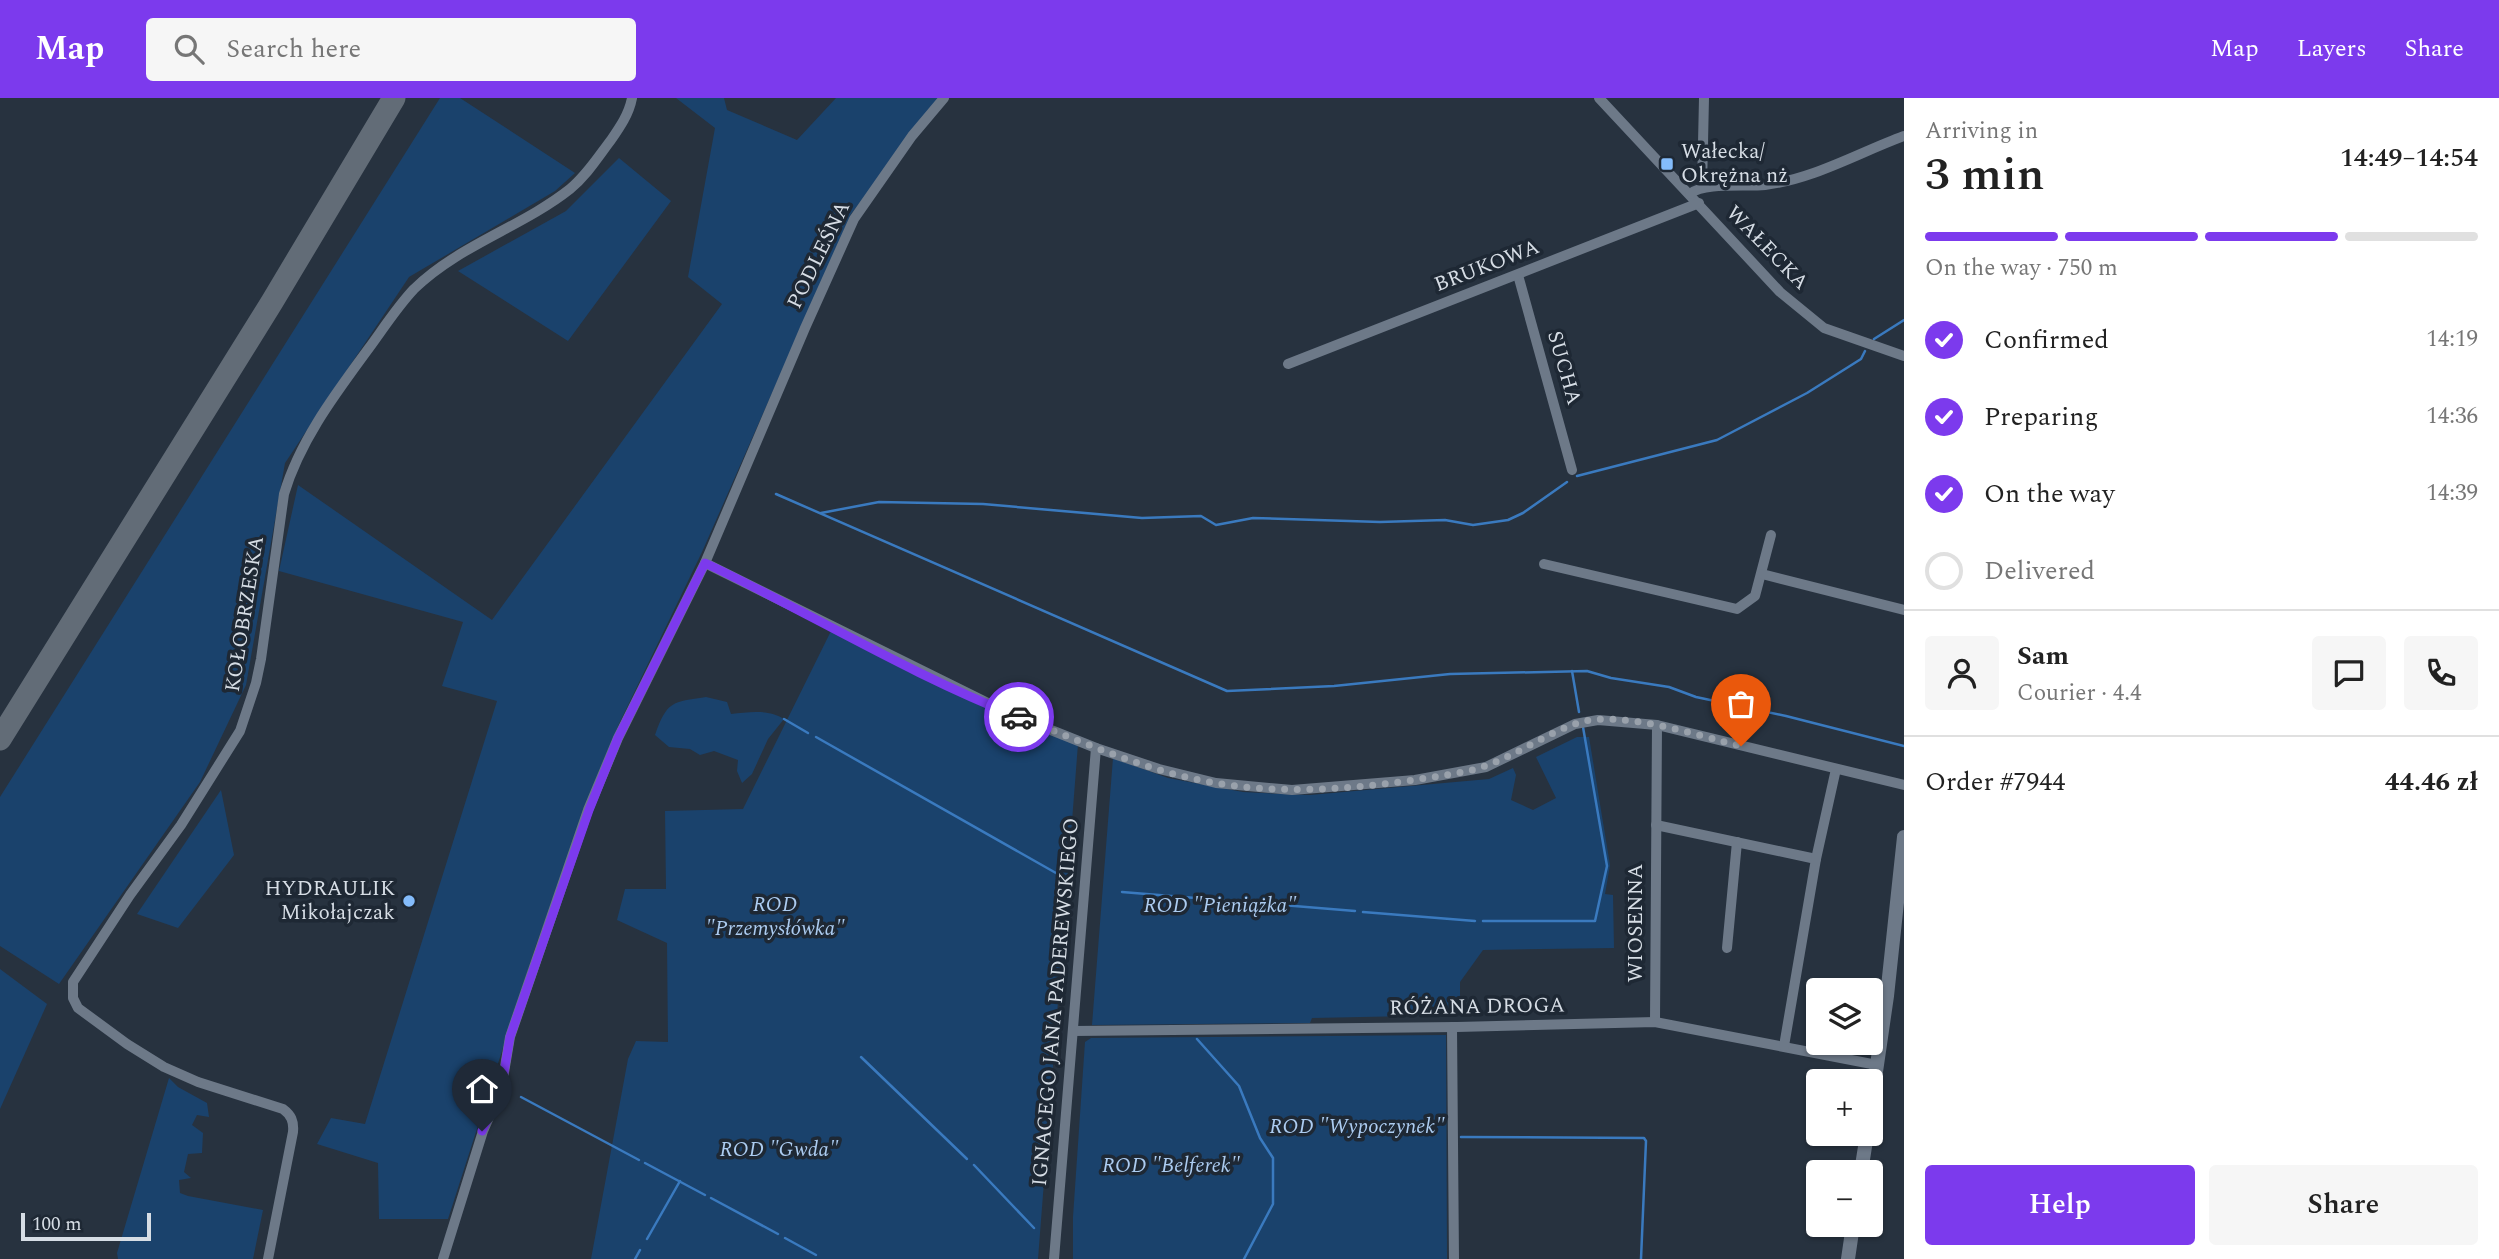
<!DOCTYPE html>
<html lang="en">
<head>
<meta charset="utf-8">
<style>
	body { margin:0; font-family:Spectral,serif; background:#f6f6f6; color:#222; height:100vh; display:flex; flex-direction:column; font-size:26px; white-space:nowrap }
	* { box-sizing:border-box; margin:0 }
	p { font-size:23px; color:#767676 }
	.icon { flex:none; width:38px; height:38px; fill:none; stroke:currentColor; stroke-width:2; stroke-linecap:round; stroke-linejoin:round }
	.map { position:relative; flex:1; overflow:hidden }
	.drawer { display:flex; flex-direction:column; background:#fff; width:595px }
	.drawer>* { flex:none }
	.buttons { position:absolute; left:1806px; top:880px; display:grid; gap:14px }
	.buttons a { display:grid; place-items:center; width:77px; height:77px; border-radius:7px; background:#fff; box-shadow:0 2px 5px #0004; font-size:35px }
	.scale { position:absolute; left:21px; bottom:18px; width:130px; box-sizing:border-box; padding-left:7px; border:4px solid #d6dde5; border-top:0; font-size:19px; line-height:24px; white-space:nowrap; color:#d6dde5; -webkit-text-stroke:5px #1e2834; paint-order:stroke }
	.pin { position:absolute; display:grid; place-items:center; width:60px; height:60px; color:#fff; margin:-72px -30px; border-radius:50% 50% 50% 0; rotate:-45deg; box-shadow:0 0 7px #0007 }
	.pin .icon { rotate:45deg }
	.courier { position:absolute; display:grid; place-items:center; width:70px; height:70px; margin:-35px; border:5px solid #7c3aed; border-radius:50%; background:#fff; color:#222; box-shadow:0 2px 9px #0007 }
	.head em { font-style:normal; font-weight:600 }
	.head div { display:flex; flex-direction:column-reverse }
	.head { display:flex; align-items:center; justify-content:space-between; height:119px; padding:0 21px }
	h1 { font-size:46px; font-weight:600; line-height:52px }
	.bar { display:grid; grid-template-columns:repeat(4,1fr); gap:10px 7px; align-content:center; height:84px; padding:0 21px }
	.bar i { height:9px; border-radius:5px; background:#e0e0e0 }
	.bar .active { background:#7c3aed }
	.bar p { grid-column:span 4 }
	.line { display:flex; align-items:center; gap:18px; padding:0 21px; border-top:2px solid #e0e0e0 }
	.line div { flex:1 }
	.round { display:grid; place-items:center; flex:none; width:74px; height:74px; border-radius:7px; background:#f6f6f6 }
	ol { padding:0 21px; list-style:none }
	li { display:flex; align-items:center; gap:21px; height:77px }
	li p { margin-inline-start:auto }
	li .icon { padding:7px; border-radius:50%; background:#7c3aed; color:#fff; stroke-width:4 }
	li:last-child { color:#767676 }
	li i { width:38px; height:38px; border:4px solid #e0e0e0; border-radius:50% }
	.cta { display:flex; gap:14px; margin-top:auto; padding:14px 21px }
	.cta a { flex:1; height:80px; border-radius:7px; background:#7c3aed; color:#fff; font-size:28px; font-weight:600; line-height:80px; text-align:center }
	.cta a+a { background:#f6f6f6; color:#222 }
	header { display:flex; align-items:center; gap:42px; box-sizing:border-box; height:98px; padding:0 35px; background:#7c3aed; color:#fff }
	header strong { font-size:33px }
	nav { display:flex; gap:38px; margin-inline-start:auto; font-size:24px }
	.search { width:490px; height:63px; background:#f6f6f6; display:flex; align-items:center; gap:18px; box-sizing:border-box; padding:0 24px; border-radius:7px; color:#767676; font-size:26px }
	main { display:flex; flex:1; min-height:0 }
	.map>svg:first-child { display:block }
	.green { fill:#1a426c }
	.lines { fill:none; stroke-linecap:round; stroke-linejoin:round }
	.stream { stroke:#3a7abf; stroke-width:2.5 }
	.taxiway { stroke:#626c77; stroke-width:23 }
	.street { stroke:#6d7988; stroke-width:10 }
	.secondary { stroke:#6d7988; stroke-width:14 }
	.done { stroke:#99a1ab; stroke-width:7; stroke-dasharray:0 12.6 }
	.route { stroke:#7c3aed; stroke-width:9 }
	.poi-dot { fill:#84bcfb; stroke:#1e2834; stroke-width:2.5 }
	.labels { text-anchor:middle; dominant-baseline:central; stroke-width:7; stroke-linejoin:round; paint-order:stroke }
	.poi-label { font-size:21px; fill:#d6dde5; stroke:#1e2834; text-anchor:start }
	.street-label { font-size:21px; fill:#d6dde5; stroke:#1e2834 }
	.park-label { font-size:21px; font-style:italic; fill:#acccf1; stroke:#1e2834 }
</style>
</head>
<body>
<header>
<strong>Map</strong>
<div class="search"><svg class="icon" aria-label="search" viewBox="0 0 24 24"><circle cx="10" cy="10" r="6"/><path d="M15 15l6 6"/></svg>Search here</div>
<nav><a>Map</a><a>Layers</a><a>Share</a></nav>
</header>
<main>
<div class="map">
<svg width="1904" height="1161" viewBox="0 0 1904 1161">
	<rect width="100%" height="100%" fill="#27323f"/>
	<g class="green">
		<polygon points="440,0 460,0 575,75 555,93 409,179 285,365 246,587 200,684 59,886 0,848 0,699"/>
		<polygon points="676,0 724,0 727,12 797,42 836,0 943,0 851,116 702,454 618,628 536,847 448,1121 379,1121 378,1065 317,1046 331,1020 365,1026 497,603 442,588 463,524 279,473 298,387 492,522 722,206 688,179 715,30"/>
		<polygon points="619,60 671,103 568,243 458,173 566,113"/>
		<polygon points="831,533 1078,646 1038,1161 591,1161 628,961 636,943 668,944 667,845 617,822 625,791 666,791 665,713 743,711"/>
		<path d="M 706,599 L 727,604 L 731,616 C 749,614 769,611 784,621 L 768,641 L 752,676 L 742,685 L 737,673 L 738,662 L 714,653 L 700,657 L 690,651 L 669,649 L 655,637 C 667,603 672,604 706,599 Z"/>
		<polygon points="1577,639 1589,639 1610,767 1605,796 1613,797 1614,850 1483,852 1460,884 1460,917 1312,920 1310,925 1092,927 1113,660 1168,680 1243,694 1281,696 1310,697 1489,681 1513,670 1516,677 1511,702 1533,712 1556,700 1536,659"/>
		<polygon points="221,692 234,757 178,830 137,816"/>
		<polygon points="0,871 47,906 0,1011"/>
		<polygon points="1446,937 1447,1161 1073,1161 1073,1119 1085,944 1091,940"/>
		<polygon points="169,980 178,989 207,1005 209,1019 197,1017 192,1027 203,1035 202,1055 188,1056 184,1074 191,1080 179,1082 180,1095 188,1098 263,1112 253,1161 118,1161 117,1155"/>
	</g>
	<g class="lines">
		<g class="stream">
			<polyline points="1874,241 1904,222"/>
			<polyline points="1577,378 1717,342 1807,295 1861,261 1865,253"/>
			<polyline points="776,396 1227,593 1334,588 1450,576 1587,573 1611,580 1669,589 1696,599 1786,618 1904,648"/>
			<polyline points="821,415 879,404 983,406 1142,420 1201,418 1216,427 1253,420 1380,424 1445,422 1473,427 1508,422 1523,415 1567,384"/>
			<polyline points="1572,573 1579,614"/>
			<polyline points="784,621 808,635"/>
			<polyline points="816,639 1063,779"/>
			<polyline points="1122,794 1355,813"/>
			<polyline points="1363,814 1475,823"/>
			<polyline points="1483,823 1595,823 1607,768 1583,629"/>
			<polyline points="1197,941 1239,988 1260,1040 1273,1060 1273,1106 1244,1161"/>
			<polyline points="861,959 967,1061"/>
			<polyline points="521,999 639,1062"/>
			<polyline points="1461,1039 1644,1040 1646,1043 1641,1161"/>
			<polyline points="645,1065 705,1097"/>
			<polyline points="974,1067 1034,1130"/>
			<polyline points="711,1100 778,1136"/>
			<polyline points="785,1140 816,1157"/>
			<polyline points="647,1141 680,1083"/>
			<polyline points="635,1161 640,1152"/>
		</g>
		<polyline class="taxiway" points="0,641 272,204 394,0"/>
		<g class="street">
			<polyline points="1599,0 1780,194 1824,230 1904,258"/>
			<polyline points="1702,90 1704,0"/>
			<path d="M 1690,96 C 1704,84 1745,89 1765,87 C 1814,81 1858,55 1904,38"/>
			<polyline points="1518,177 1572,372"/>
			<polyline points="1288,266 1699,105"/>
			<polyline points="705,465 1006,614 1096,650 1159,671 1216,685 1292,692 1415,682 1486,669 1575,626 1598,622 1657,627 1904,687"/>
			<polyline points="1544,466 1737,511 1755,498 1771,437"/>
			<polyline points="1762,476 1904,512"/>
			<polyline points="1656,727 1816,761"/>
			<polyline points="1727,850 1737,744"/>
			<polyline points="1655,924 1657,627"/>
			<polyline points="1452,929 1454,1161"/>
			<polyline points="1073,933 1457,929 1655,924 1877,967"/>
			<polyline points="1784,948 1816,761 1836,671"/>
			<path d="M 268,1161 L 293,1034 C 294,1023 291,1017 283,1011 L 198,984 L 164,969 L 127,946 L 78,910 L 73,900 L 73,884 L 130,797 L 181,727 L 240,633 L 256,585 L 261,561 L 284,396 C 300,342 336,295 369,250 C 383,231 397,209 414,191 C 459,147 522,129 570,91 C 587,77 598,59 611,42 C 620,29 629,16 632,0"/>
			<polyline points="443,1161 483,1033 501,992 510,939 588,712 618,640 705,465 805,230 854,121 912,38 944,0"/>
			<polyline points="1054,1161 1096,650"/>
		</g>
		<g class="secondary">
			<polyline points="1871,1008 1887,898 1904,739"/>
			<polyline points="1861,1074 1867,1036"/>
			<polyline points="1848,1161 1853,1127"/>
		</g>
	</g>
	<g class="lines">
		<path class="done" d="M 1019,619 C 1083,644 1148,674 1215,685 C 1297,699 1383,688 1463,674 C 1505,666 1536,640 1575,626 C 1617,610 1698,638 1741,648"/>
		<path class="route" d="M 482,1033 L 501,992 L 510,939 L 589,712 L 618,640 L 705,465 C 810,515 911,577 1019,619"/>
	</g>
	<g class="poi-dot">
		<rect x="1660" y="59" width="14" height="14" rx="3.5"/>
		<circle cx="409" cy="803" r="7"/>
	</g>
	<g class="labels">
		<g class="poi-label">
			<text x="1681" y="54">Wałecka/<tspan x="1681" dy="24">Okrężna nż</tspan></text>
			<text x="395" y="791" text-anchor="end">HYDRAULIK<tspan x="395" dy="24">Mikołajczak</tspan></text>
		</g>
		<g class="street-label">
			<text transform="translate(1767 150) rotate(46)">WAŁECKA</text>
			<text transform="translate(819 157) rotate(-64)">PODLEŚNA</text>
			<text transform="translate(1487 168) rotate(-21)">BRUKOWA</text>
			<text transform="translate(1564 270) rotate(74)">SUCHA</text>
			<text transform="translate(245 516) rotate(-81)">KOŁOBRZESKA</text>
			<text transform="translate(1636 825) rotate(-90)">WIOSENNA</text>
			<text transform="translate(1056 904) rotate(-85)">IGNACEGO JANA PADEREWSKIEGO</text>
			<text transform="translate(1477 909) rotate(-1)">RÓŻANA DROGA</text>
		</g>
		<g class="park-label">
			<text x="775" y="807">ROD<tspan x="775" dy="24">"Przemysłówka"</tspan></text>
			<text x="1220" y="808">ROD "Pieniążka"</text>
			<text x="1357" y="1029">ROD "Wypoczynek"</text>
			<text x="779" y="1052">ROD "Gwda"</text>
			<text x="1171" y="1068">ROD "Belferek"</text>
		</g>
	</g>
</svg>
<div class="buttons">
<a><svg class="icon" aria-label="layers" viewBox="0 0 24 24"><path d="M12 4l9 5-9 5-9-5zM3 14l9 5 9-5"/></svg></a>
<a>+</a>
<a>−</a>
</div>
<div class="scale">100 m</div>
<div class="pin" style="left:1741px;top:648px;background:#ea580c"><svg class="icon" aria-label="bag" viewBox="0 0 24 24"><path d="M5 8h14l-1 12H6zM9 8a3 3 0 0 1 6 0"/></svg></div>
<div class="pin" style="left:482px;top:1033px;background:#1f2937"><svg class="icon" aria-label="home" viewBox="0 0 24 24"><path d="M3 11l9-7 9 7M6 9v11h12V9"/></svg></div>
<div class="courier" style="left:1019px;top:619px"><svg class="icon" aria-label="car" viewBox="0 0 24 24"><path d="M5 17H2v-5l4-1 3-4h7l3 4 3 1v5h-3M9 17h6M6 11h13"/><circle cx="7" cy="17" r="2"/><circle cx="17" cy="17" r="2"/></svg></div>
</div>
<section class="drawer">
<div class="head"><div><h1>3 min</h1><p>Arriving in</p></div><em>14:49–14:54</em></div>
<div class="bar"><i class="active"></i><i class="active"></i><i class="active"></i><i></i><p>On the way · 750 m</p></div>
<ol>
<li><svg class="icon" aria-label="check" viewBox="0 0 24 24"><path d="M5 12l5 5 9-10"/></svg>Confirmed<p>14:19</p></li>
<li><svg class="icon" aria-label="check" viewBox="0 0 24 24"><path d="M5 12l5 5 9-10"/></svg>Preparing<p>14:36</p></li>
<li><svg class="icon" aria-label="check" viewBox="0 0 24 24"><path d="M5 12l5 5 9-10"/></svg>On the way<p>14:39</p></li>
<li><i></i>Delivered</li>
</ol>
<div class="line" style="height:126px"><a class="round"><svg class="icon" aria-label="person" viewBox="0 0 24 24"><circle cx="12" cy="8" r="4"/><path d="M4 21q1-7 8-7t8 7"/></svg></a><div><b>Sam</b><p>Courier · 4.4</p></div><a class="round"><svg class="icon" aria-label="chat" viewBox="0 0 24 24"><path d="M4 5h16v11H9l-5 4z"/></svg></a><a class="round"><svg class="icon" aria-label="phone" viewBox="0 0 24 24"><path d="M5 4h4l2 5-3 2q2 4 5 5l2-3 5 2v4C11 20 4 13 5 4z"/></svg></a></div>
<div class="line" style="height:91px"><div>Order #7944</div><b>44.46 zł</b></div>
<div class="cta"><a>Help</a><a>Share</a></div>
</section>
</main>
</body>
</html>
